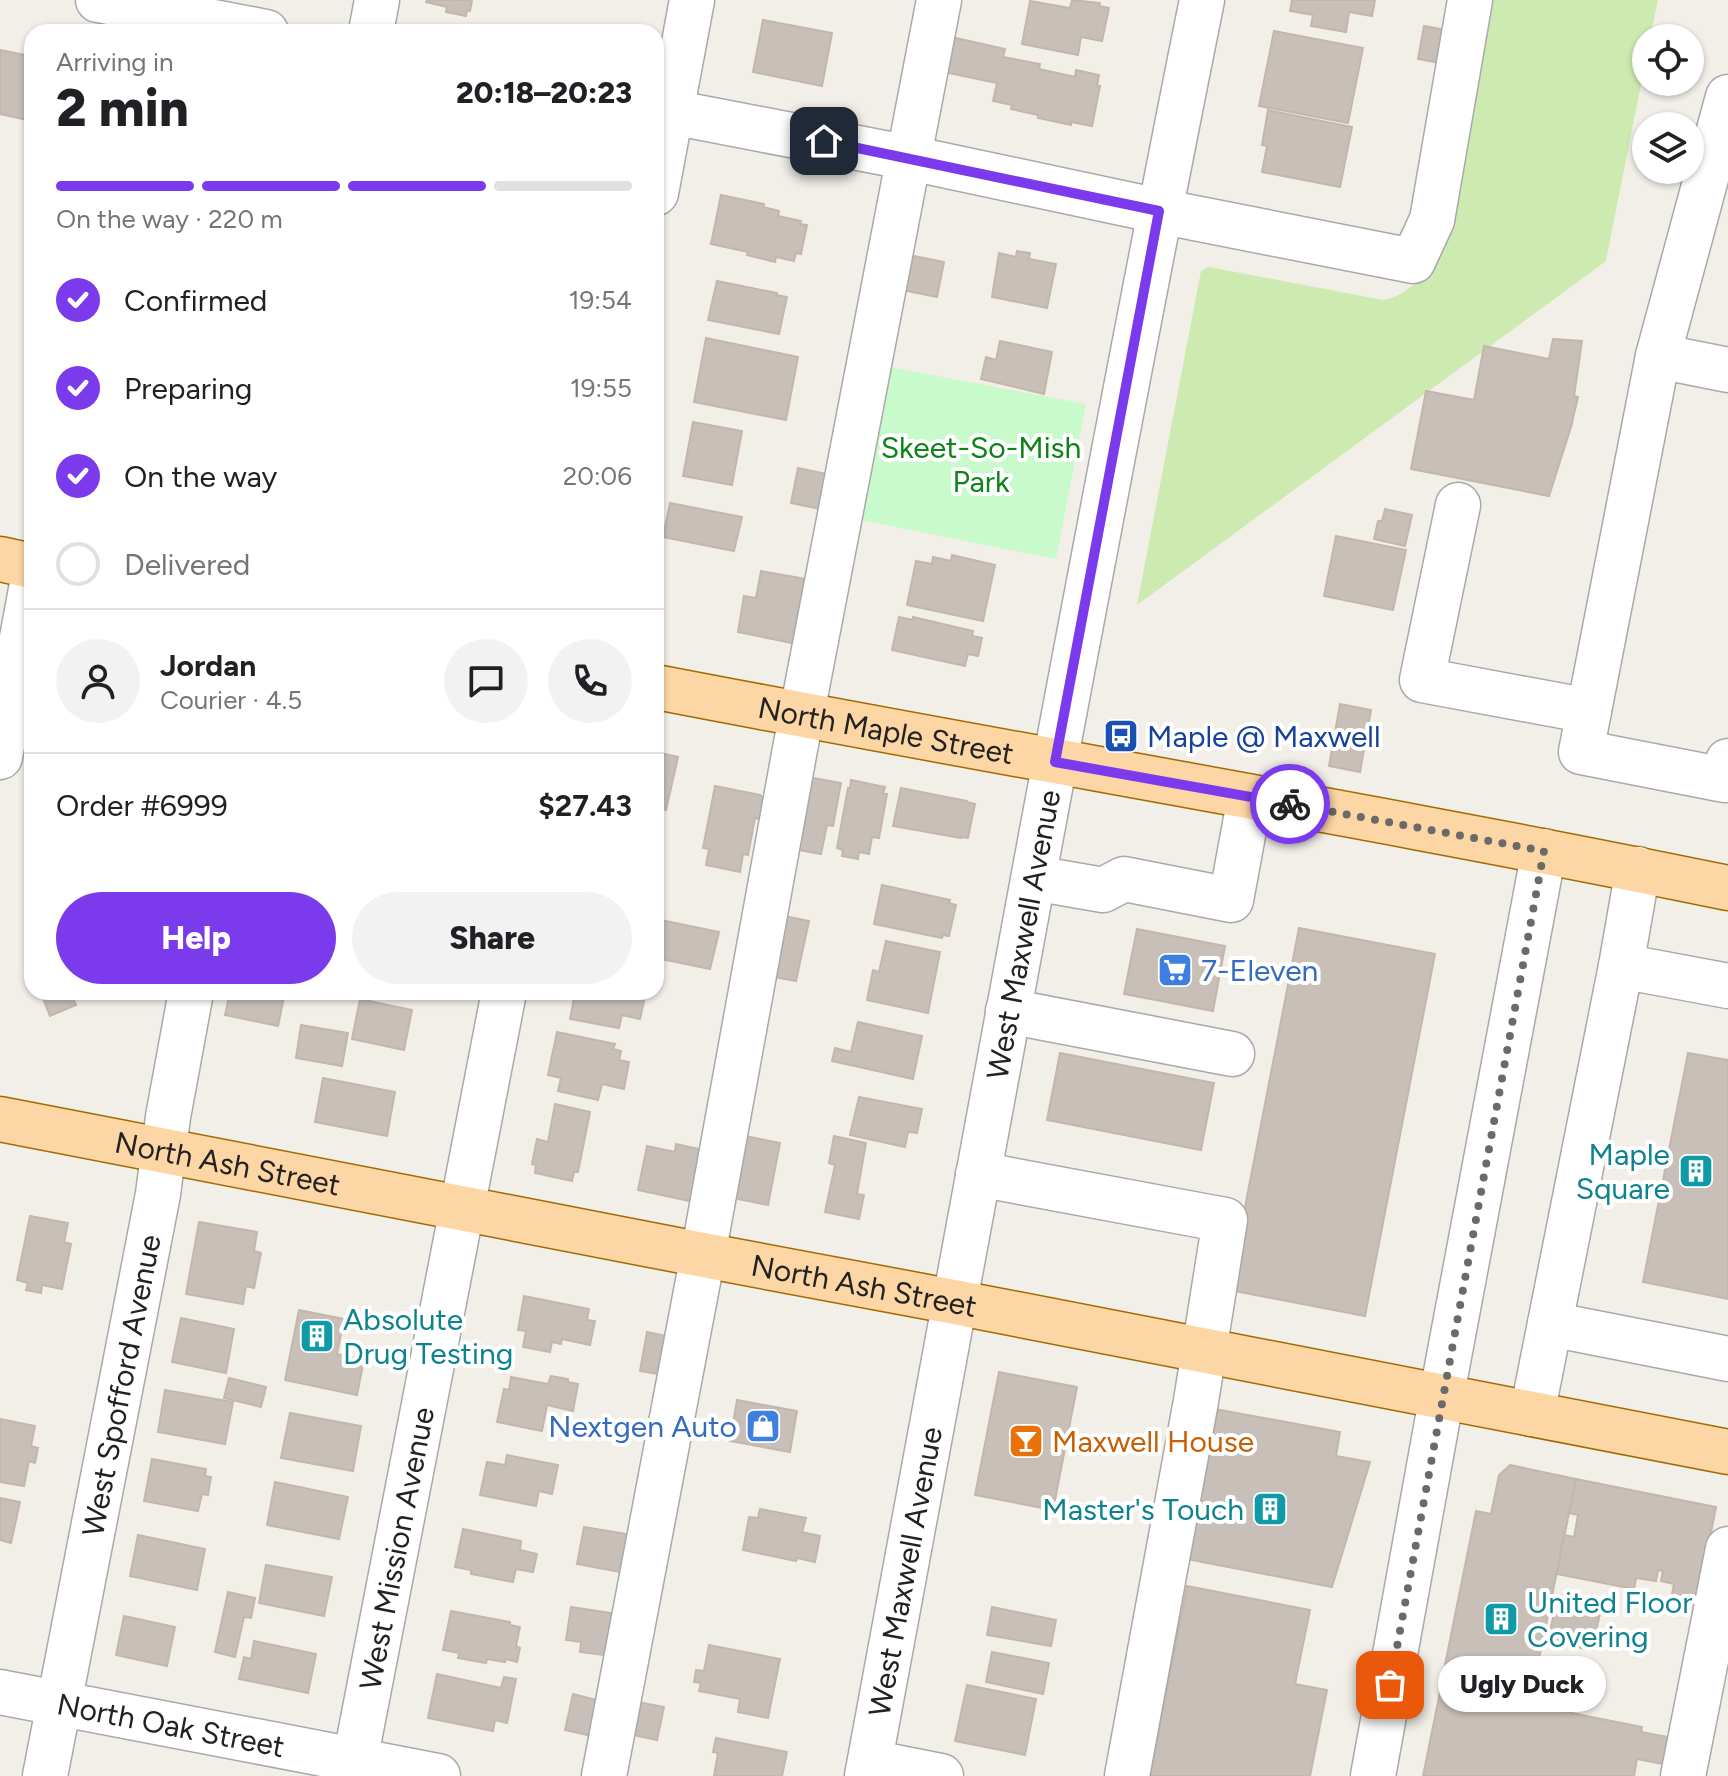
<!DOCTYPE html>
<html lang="en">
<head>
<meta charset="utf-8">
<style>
	body { margin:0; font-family:Figtree,sans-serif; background:#f2f2f2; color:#202124; height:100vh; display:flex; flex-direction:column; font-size:30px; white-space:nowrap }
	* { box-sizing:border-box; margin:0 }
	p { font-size:26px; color:#757577 }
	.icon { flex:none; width:44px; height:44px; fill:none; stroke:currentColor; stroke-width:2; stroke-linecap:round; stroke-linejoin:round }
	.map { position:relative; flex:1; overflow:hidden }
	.sheet { position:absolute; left:24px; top:24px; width:640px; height:976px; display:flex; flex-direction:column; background:#fff; border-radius:24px; box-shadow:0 2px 6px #0004 }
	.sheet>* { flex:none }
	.fabs { position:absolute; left:1632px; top:24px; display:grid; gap:16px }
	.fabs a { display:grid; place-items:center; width:72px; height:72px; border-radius:50%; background:#fff; box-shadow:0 2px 6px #0004; font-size:40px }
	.pin { position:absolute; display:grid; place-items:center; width:68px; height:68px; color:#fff; margin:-34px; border-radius:16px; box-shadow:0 4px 12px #0006 }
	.courier { position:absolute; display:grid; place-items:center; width:80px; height:80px; margin:-40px; border:6px solid #7c3aed; border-radius:50%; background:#fff; color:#222; box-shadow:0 2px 10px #0007 }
	.bubble { position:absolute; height:56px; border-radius:28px; background:#fff; box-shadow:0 2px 6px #0004; font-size:26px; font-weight:800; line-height:56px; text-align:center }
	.summary em { font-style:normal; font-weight:800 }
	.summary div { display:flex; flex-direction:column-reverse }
	.summary { display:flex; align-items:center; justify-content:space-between; height:136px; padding:0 32px }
	h1 { font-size:52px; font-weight:800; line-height:60px }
	.bar { display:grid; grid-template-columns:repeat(4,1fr); gap:12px 8px; align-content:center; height:96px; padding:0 32px }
	.bar i { height:10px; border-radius:6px; background:#e0e0e0 }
	.bar .active { background:#7c3aed }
	.bar p { grid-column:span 4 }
	.line { display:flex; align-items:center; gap:20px; padding:0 32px; border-top:2px solid #e0e0e0 }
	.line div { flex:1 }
	.round { display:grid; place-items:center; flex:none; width:84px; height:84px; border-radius:42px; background:#f2f2f2 }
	ol { padding:0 32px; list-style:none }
	li { display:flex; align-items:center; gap:24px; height:88px }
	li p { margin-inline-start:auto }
	li .icon { padding:8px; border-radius:50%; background:#7c3aed; color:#fff; stroke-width:4 }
	li:last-child { color:#757577 }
	li i { width:44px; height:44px; border:4px solid #e0e0e0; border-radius:50% }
	.action { display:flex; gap:16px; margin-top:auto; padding:16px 32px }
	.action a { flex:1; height:92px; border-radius:48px; background:#7c3aed; color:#fff; font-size:32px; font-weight:800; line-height:92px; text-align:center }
	.action a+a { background:#f2f2f2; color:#202124 }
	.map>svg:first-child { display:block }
	.grass { fill:#cdebb0 }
	.park { fill:#c8facc }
	.building { fill:#c7bfb8; stroke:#c4b6ab; stroke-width:2 }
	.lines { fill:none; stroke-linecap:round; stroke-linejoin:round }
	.minor-casing { stroke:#a9a9a9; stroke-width:47 }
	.major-casing { stroke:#a06b00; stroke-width:47 }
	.minor { stroke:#fff; stroke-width:44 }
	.major { stroke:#fcd6a4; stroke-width:44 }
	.done { stroke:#6b6a68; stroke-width:8; stroke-dasharray:0 14.4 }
	.route { stroke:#7c3aed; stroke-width:10 }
	.labels { text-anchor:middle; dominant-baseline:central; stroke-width:8; stroke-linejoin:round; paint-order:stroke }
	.park-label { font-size:30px; fill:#0c8416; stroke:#fff }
	.street-label { font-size:30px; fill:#222; stroke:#fff }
	.transit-label { font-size:30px; fill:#164399; stroke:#fff; text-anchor:start }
	.shop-label { font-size:30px; fill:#366cbe; stroke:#fff; text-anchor:start }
	.culture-label { font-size:30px; fill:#0d838f; stroke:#fff; text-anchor:end }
	.food-label { font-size:30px; fill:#c56008; stroke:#fff; text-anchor:start }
</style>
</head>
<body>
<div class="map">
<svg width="1728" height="1776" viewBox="0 0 1728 1776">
	<rect width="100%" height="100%" fill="#f2efe9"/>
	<path class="grass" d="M 1489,0 L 1658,0 L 1650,38 L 1646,38 L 1646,59 L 1606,261 L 1137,605 L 1201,271 L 1209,267 L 1383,300 C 1398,297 1407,291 1418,280 Z"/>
	<polygon class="park" points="880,365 1086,404 1056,559 851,518"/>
	<g class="building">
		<polygon points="427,0 472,0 470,11 467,10 466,16 446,12 447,7 426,2"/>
		<polygon points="1072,0 1100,3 1099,6 1109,8 1102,41 1081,37 1078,55 1022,44 1030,1 1070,8"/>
		<polygon points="1292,0 1375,0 1372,16 1349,12 1346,32 1311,26 1313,15 1290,11"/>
		<polygon points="763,20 832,33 822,86 753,72"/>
		<polygon points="1424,26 1446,30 1440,63 1418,59"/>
		<polygon points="1274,31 1363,48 1348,123 1259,106"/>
		<polygon points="951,37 1005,49 1003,57 1040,64 1039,69 1075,77 1076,70 1099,75 1097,86 1100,86 1092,126 1071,122 1071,125 1038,118 1038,115 1011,109 1012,105 993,101 997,83 944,72"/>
		<polygon points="0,50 30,56 27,67 32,68 32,121 0,114"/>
		<polygon points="1268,110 1352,127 1340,187 1262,172 1267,146 1262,145"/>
		<polygon points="721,195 764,204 763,207 779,211 778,216 801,221 800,224 807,225 801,254 796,253 794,261 776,257 775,262 747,255 748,252 711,244"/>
		<polygon points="1017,251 1030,253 1029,259 1056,264 1047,308 992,297 999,253 1016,257"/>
		<polygon points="904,254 944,262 937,297 897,289"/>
		<polygon points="717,281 777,293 776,295 787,297 779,334 708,320"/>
		<polygon points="706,338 798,357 786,420 694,402"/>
		<polygon points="1553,339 1582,341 1574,396 1578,397 1571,427 1549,496 1411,469 1426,391 1474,400 1484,346 1549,359"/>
		<polygon points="1000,341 1052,352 1044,394 981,379 986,357 996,360"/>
		<polygon points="693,422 742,431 732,485 683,476"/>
		<polygon points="798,468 836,476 829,511 791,503"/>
		<polygon points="670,503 742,517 734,551 663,537"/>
		<polygon points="1385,509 1412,515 1405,546 1374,539 1378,521 1382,521"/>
		<polygon points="1336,536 1406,550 1393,610 1324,596"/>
		<polygon points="952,555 995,565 983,621 907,605 916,561 932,564 933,557 951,561"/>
		<polygon points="761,571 812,580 802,645 738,632 744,596 756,598"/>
		<polygon points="899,617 913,620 913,617 973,631 972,636 982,638 978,656 968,654 965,666 892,650"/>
		<polygon points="1340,704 1371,710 1360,772 1329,766"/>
		<polygon points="656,752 678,757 666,810 656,808"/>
		<polygon points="803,776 841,783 833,826 827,825 821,854 793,849"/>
		<polygon points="851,780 885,787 883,794 887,794 879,838 872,837 869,854 859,852 858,859 842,856 843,850 837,848 848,788 850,788"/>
		<polygon points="715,786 760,795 765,799 763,820 755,818 748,855 743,854 740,872 706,865 709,849 703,848"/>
		<polygon points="901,788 967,801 967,802 975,804 968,838 961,837 961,838 893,826"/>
		<polygon points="882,885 950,900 949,903 956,905 949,936 943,935 942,938 874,924"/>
		<polygon points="775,914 809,921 796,981 763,975"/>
		<polygon points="661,920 719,932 710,969 656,958 656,941"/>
		<polygon points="1299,928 1435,954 1365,1316 1229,1290"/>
		<polygon points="1137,929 1225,946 1213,1011 1124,994"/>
		<polygon points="886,941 940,952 928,1013 867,1000 873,970 879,972"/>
		<polygon points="67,992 71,992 76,1005 50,1016 44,1001"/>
		<polygon points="230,992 285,992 278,1026 225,1015"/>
		<polygon points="573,992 646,992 640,1019 622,1015 619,1028 570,1019 575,993"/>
		<polygon points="360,999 412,1010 404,1050 352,1039"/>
		<polygon points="858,1022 922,1036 913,1079 832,1061 835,1048 851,1052"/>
		<polygon points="301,1025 348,1033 342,1066 296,1058"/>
		<polygon points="557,1032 615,1044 613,1049 621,1051 619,1060 629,1062 624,1089 602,1084 598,1100 558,1091 561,1078 548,1075"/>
		<polygon points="1060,1053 1214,1083 1201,1150 1047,1120"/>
		<polygon points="1688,1053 1728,1060 1728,1299 1643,1282"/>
		<polygon points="323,1078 395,1092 387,1136 315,1122"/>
		<polygon points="859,1097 922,1109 917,1133 908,1132 905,1147 850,1135"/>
		<polygon points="555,1104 590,1112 578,1172 574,1172 572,1181 535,1173 536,1165 532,1164 537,1139 548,1142"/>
		<polygon points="735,1134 780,1143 768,1205 723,1196"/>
		<polygon points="834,1136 866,1143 857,1194 864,1195 859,1219 825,1212 835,1165 829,1163"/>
		<polygon points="676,1144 703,1150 694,1202 638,1190 647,1146 675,1152"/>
		<polygon points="30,1216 68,1223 64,1242 71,1244 62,1289 42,1285 41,1293 26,1290 28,1283 17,1280"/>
		<polygon points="199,1222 257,1232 254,1251 261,1253 254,1288 246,1286 243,1304 186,1294"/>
		<polygon points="524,1296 589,1309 587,1320 595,1321 590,1345 562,1339 561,1344 552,1342 550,1352 523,1347 526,1331 518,1330"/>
		<polygon points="299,1310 344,1319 337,1354 364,1360 357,1395 285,1380"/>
		<polygon points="181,1318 234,1329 226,1373 172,1362"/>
		<polygon points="647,1332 671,1337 664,1375 640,1371"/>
		<polygon points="999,1372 1077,1387 1053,1510 975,1495"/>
		<polygon points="551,1376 568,1379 568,1382 578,1384 573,1411 547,1405 542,1431 497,1422 504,1389 509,1390 511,1377 548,1384"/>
		<polygon points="229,1378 266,1387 261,1407 224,1398"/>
		<polygon points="165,1390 233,1402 225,1444 158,1432"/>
		<polygon points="737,1400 797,1411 790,1452 730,1441"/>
		<polygon points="1204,1407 1340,1432 1336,1456 1370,1462 1332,1587 1176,1557"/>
		<polygon points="290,1413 361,1426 353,1471 281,1458"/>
		<polygon points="0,1419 35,1426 31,1446 38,1448 35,1463 29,1461 24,1486 0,1482"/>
		<polygon points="507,1455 558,1465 552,1494 539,1491 536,1506 480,1495 487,1462 505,1465"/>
		<polygon points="152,1459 206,1469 205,1476 211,1477 208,1495 202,1494 198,1511 144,1501"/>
		<polygon points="1510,1465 1576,1479 1534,1683 1445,1665 1476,1511 1491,1514 1499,1475"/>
		<polygon points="1576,1479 1716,1507 1697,1604 1671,1599 1674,1584 1661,1581 1663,1571 1658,1570 1656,1581 1636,1578 1634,1589 1557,1574 1564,1535 1574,1537 1578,1515 1569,1513"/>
		<polygon points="275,1482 348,1497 339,1539 267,1525"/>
		<polygon points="0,1498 20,1502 11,1543 0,1540"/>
		<polygon points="760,1509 806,1518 802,1532 820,1536 815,1562 797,1558 796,1561 743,1550 749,1517 758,1518"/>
		<polygon points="584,1527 633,1535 626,1573 577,1564"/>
		<polygon points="463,1529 521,1541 520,1550 537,1554 533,1572 516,1569 513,1582 471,1574 471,1570 455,1567"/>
		<polygon points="138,1535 205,1549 197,1590 130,1576"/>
		<polygon points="266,1565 332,1577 324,1616 259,1603"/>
		<polygon points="1187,1586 1310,1610 1295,1684 1327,1690 1310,1776 1150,1776"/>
		<polygon points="228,1592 255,1598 251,1618 244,1617 235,1657 215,1652"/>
		<polygon points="1558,1595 1602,1604 1592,1650 1548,1641"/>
		<polygon points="571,1607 618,1614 611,1656 580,1652 581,1642 566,1640"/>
		<polygon points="992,1607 1056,1620 1051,1646 987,1635"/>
		<polygon points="451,1611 510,1622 510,1625 520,1627 516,1646 520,1648 517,1662 506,1659 505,1662 487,1659 486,1663 458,1658 459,1653 443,1650"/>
		<polygon points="124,1616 175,1627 167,1666 116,1655"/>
		<polygon points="254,1641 316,1654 308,1693 239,1679 244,1657 251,1659"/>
		<polygon points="709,1645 780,1659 768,1718 738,1712 740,1699 699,1691 701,1683 694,1682 696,1670 704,1671"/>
		<polygon points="992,1652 1049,1663 1043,1694 986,1682"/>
		<polygon points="437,1674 501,1688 504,1677 516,1679 507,1723 495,1720 493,1731 428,1718"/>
		<polygon points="967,1685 1036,1699 1025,1755 955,1741"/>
		<polygon points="1441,1687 1642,1727 1641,1732 1668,1737 1663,1764 1637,1759 1634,1776 1423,1776"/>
		<polygon points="573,1694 600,1701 592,1736 565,1730"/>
		<polygon points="622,1699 664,1707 657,1740 615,1731"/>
		<polygon points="716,1738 787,1752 782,1776 714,1776 718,1753 713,1752"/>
	</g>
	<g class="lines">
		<g class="minor-casing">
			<g id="minor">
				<polyline points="98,0 266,32"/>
				<polyline points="371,32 377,0"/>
				<polyline points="1728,97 1658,356 1581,752 1724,780 1728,761"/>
				<polyline points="656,109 910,158 1159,211 1413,261 1432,220 1470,0"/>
				<polyline points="656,193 692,0"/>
				<polyline points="1658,356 1728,370"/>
				<polyline points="1458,505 1422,680 1589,711"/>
				<polyline points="0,757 32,584"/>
				<polyline points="1034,878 1103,890 1124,879 1231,900 1250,797"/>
				<polyline points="1621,966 1638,869"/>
				<polyline points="1008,1011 1232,1054"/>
				<polyline points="978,1174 1225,1220 1196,1401 1127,1776"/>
				<polyline points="1550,1324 1728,1359"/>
				<polyline points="1532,1414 1621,966 1728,986"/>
				<path id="s1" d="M 0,1692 L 438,1776"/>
				<polyline points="870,1762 941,1776"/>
				<path id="s2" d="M 45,1776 L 158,1194 L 168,1117 L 191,992"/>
				<path id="s3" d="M 352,1776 L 504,992"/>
				<polyline points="604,1776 703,1255 795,749 939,0"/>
				<path id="s4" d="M 867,1776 C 924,1466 982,1157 1039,847 C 1092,565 1145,282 1202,0"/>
				<polyline points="1373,1776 1447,1367 1544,851"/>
				<polyline points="1683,1776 1728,1549"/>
			</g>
		</g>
		<g class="major-casing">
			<g id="major">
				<polyline points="0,559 32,566"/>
				<path id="s5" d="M 656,687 C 1013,756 1372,815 1728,888"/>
				<path id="s6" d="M 0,1119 L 703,1255 L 954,1302 L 1728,1452"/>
			</g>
		</g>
		<use href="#minor" class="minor"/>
		<use href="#major" class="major"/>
	</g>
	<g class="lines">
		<polyline class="done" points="1290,804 1544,851 1390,1685"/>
		<polyline class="route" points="824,141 1159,211 1055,762 1290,804"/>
	</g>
	<defs>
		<g id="bus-square" transform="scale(1.8)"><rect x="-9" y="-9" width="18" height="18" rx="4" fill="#1a4fb4" stroke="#fff"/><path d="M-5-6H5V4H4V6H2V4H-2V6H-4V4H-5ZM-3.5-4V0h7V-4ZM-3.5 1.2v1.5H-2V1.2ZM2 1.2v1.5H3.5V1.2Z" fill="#fff"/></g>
		<g id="supermarket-square" transform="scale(1.8)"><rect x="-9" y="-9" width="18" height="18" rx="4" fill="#3f7fe0" stroke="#fff"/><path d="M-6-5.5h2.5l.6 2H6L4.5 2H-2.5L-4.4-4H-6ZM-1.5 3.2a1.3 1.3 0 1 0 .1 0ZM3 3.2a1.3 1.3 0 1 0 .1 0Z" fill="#fff"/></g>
		<g id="building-square" transform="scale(1.8)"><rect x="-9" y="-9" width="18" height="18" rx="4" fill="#0f9aa8" stroke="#fff"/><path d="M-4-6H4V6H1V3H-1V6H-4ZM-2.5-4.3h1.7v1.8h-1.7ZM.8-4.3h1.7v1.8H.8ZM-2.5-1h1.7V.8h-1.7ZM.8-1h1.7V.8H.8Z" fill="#fff"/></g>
		<g id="shop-square" transform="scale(1.8)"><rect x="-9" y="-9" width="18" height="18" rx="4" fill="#3f7fe0" stroke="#fff"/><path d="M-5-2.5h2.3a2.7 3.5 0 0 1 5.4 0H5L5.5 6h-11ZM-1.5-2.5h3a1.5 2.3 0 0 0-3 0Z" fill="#fff"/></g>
		<g id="bar-square" transform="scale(1.8)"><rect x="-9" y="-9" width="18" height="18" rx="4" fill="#e8710a" stroke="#fff"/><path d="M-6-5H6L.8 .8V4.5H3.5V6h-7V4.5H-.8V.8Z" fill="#fff"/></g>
	</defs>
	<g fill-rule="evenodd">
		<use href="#bus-square" x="1121" y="736"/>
		<use href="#supermarket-square" x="1175" y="970"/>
		<use href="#building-square" x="1696" y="1171"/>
		<use href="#building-square" x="317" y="1336"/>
		<use href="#shop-square" x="763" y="1426"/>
		<use href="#bar-square" x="1026" y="1441"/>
		<use href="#building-square" x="1270" y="1509"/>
		<use href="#building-square" x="1501" y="1619"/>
	</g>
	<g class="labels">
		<g class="park-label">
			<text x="981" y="447">Skeet-So-Mish<tspan x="981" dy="34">Park</tspan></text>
		</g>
		<g class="street-label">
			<text stroke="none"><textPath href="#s5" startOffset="234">North Maple Street</textPath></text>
			<text stroke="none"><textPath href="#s4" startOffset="856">West Maxwell Avenue</textPath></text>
			<text stroke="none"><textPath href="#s6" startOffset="232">North Ash Street</textPath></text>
			<text stroke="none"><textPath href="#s6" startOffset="880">North Ash Street</textPath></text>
			<text stroke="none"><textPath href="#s2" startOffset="398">West Spofford Avenue</textPath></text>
			<text stroke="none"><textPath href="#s3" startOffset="232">West Mission Avenue</textPath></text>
			<text stroke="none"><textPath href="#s4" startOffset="208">West Maxwell Avenue</textPath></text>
			<text stroke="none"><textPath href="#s1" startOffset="174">North Oak Street</textPath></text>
		</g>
		<g class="transit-label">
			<text x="1147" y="736">Maple @ Maxwell</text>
		</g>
		<g class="shop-label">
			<text x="1201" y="970">7-Eleven</text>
			<text x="737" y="1426" text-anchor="end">Nextgen Auto</text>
		</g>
		<g class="culture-label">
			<text x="1670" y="1154">Maple<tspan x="1670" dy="34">Square</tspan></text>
			<text x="343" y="1319" text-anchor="start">Absolute<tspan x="343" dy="34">Drug Testing</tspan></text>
			<text x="1244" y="1509">Master's Touch</text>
			<text x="1527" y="1602" text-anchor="start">United Floor<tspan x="1527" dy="34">Covering</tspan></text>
		</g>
		<g class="food-label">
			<text x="1052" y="1441">Maxwell House</text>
		</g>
	</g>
</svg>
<div class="fabs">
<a><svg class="icon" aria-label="locate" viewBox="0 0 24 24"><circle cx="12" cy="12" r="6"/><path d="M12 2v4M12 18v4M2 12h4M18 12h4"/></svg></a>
<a><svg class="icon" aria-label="layers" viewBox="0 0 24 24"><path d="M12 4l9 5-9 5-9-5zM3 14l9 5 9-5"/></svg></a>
</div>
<div class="pin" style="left:1390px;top:1685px;background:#ea580c"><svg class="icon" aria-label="bag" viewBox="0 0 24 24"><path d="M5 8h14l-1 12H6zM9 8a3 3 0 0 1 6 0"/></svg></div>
<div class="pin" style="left:824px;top:141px;background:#1f2937"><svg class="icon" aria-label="home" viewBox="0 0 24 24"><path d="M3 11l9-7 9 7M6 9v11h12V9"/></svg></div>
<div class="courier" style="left:1290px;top:804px"><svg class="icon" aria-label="bike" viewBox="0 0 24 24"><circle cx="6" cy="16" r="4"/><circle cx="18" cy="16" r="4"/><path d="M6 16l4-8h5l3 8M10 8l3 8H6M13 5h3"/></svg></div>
<div class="bubble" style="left:1438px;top:1656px;width:168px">Ugly Duck</div>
<section class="sheet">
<div class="summary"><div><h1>2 min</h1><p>Arriving in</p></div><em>20:18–20:23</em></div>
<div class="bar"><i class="active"></i><i class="active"></i><i class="active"></i><i></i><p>On the way · 220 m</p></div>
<ol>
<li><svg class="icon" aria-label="check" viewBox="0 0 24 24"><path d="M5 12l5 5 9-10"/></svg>Confirmed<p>19:54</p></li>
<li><svg class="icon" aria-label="check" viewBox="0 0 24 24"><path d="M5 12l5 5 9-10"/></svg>Preparing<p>19:55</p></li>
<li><svg class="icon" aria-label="check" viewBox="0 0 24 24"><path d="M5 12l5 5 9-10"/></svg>On the way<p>20:06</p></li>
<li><i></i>Delivered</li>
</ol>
<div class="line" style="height:144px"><a class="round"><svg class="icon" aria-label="person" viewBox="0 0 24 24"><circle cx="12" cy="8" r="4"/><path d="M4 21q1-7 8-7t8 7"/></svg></a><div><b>Jordan</b><p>Courier · 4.5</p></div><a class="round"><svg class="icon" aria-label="chat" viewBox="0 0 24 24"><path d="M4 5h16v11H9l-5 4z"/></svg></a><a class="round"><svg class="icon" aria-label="phone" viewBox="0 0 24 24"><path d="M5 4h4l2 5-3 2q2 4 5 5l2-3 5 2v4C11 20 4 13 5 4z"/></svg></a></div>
<div class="line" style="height:104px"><div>Order #6999</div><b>$27.43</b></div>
<div class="action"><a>Help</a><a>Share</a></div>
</section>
</div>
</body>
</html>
